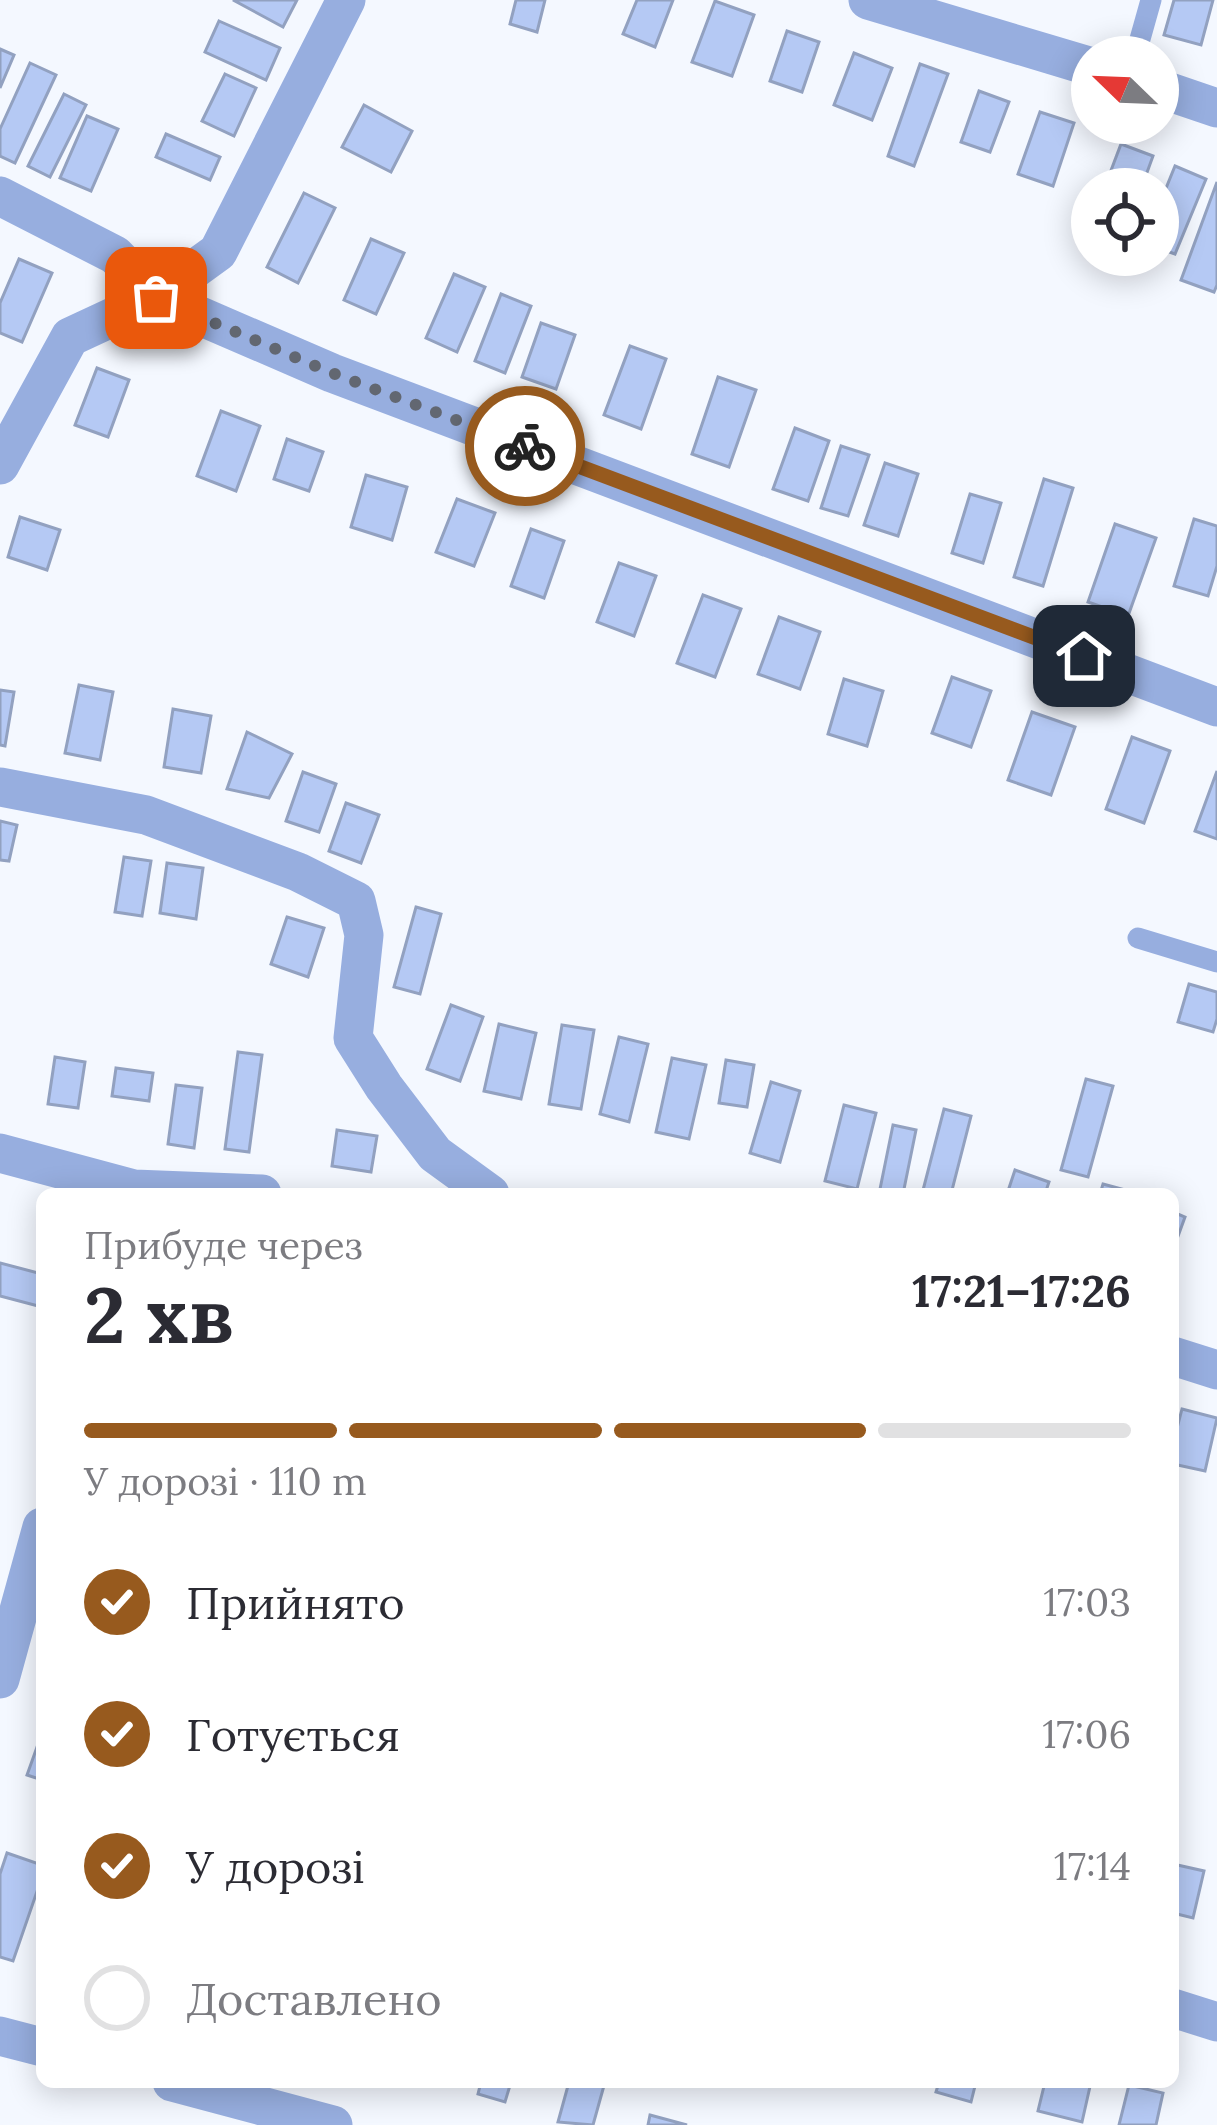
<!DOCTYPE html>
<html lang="uk">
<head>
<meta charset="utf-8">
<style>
	body { margin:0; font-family:Lora,serif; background:#f2f2f3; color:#2b2b33; height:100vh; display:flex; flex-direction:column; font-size:45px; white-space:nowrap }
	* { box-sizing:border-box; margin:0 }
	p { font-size:39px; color:#7c7c81 }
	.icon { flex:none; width:66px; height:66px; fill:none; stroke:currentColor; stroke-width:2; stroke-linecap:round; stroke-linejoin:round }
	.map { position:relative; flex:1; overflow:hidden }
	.drawer { position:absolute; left:36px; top:1188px; width:1143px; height:900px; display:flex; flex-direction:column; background:#fff; border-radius:18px; box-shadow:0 6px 30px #0003 }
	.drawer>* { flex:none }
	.needle { width:78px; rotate:293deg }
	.fabs { position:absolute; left:1071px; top:36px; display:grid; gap:24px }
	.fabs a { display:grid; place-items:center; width:108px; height:108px; border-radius:50%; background:#fff; box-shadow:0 6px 30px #0003; font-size:60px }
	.pin { position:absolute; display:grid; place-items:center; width:102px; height:102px; color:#fff; margin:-51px; border-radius:24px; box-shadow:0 6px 18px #0006 }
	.courier { position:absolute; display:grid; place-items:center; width:120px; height:120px; margin:-60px; border:9px solid #975a1e; border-radius:50%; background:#fff; color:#222; box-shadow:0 3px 15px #0007 }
	.headline em { font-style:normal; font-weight:700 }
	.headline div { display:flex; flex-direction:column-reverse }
	.headline { display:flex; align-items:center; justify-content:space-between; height:204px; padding:0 48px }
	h1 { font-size:78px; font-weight:700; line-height:90px }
	.bar { display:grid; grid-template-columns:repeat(4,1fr); gap:18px 12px; align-content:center; height:144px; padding:0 48px }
	.bar i { height:15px; border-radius:9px; background:#e1e1e2 }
	.bar .selected { background:#975a1e }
	.bar p { grid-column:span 4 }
	ol { padding:0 48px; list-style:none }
	li { display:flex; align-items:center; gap:36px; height:132px }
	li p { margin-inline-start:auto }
	li .icon { padding:12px; border-radius:50%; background:#975a1e; color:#fff; stroke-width:4 }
	li:last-child { color:#7c7c81 }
	li i { width:66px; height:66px; border:6px solid #e1e1e2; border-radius:50% }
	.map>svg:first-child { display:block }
	.building { fill:#b5c9f4; stroke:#92a1c0; stroke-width:3 }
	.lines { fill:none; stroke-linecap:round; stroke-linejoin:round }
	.service { stroke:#97aedf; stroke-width:21 }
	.minor { stroke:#97aedf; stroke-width:39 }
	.done { stroke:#626771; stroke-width:12; stroke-dasharray:0 21.6 }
	.route { stroke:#975a1e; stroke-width:15 }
</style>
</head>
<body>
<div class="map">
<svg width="1217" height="2125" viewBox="0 0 1217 2125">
	<rect width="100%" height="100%" fill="#f4f8ff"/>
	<g class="building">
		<polygon points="233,0 297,0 283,27"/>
		<polygon points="516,0 545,0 537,32 510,24"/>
		<polygon points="637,0 673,0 655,47 623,34"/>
		<polygon points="1174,0 1213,0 1201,45 1164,35"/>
		<polygon points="715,1 754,15 732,76 692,62"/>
		<polygon points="219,21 280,48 266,80 205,52"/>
		<polygon points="787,31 819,42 802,92 770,81"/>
		<polygon points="0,49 14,55 0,88"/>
		<polygon points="854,53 892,68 872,120 834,105"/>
		<polygon points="30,63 56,75 15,163 0,156 0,129"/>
		<polygon points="920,64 948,74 914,166 888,156"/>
		<polygon points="225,74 256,88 234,136 202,121"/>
		<polygon points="979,91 1009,102 990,152 961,142"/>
		<polygon points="64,94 86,105 50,177 28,166"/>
		<polygon points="364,105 412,131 391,172 342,147"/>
		<polygon points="1040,112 1074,123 1053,186 1018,174"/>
		<polygon points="87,116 118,129 91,191 60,178"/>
		<polygon points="166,134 220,157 210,180 156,157"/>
		<polygon points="1121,144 1153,156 1141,189 1104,189"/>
		<polygon points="1175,166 1206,179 1175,254 1158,248 1158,208"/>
		<polygon points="1217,182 1217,285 1214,292 1181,280"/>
		<polygon points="304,193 335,208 298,283 267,267"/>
		<polygon points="371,239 404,253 376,314 344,300"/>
		<polygon points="19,259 52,273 22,342 0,333 0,303"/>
		<polygon points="454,274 485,287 457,352 426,338"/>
		<polygon points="501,294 531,306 505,373 475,361"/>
		<polygon points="541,323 575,335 556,389 522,377"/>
		<polygon points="630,346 666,359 641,429 604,415"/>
		<polygon points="97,368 129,380 108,437 75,425"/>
		<polygon points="718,377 756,390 729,467 692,454"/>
		<polygon points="221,411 260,426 236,491 197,476"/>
		<polygon points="795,428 829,441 808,501 773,489"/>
		<polygon points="287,439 323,452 309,491 274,479"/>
		<polygon points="841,446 869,455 848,516 821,508"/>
		<polygon points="885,463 918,474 898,536 864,525"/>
		<polygon points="366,475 407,487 392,540 351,527"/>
		<polygon points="1044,479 1073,488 1043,586 1014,577"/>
		<polygon points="970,494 1001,503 983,563 952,553"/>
		<polygon points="457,499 495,513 474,566 436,552"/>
		<polygon points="20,517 60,530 47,570 8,557"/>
		<polygon points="1194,519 1217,526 1217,566 1208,596 1174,586"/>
		<polygon points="1115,524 1156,538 1128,616 1088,602"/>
		<polygon points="531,529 564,541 544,598 511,586"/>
		<polygon points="619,563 656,576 634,636 597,622"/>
		<polygon points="703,595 741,609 715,677 677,663"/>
		<polygon points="779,617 820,632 800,689 758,674"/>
		<polygon points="952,677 991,691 971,747 932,733"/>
		<polygon points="844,679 883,691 867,746 828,734"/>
		<polygon points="79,685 113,692 100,760 65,753"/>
		<polygon points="0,690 14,692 5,746 0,745"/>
		<polygon points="173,709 211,716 201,773 164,767"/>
		<polygon points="1032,712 1075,727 1051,795 1008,780"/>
		<polygon points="247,732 292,754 269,798 227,789"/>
		<polygon points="1132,737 1170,751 1144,823 1106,809"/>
		<polygon points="1217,771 1217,839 1195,831"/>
		<polygon points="303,772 336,784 319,832 286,821"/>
		<polygon points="346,803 379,815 361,863 329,851"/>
		<polygon points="0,821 17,825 9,861 0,860"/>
		<polygon points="124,857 151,861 142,916 115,912"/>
		<polygon points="167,863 203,868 196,919 160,913"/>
		<polygon points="416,907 441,914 420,994 394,987"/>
		<polygon points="287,917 324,928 308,977 271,964"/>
		<polygon points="1189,984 1217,992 1217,1019 1213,1032 1178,1022"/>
		<polygon points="451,1005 483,1017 460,1081 427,1069"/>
		<polygon points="499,1024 536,1033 521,1099 484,1091"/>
		<polygon points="562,1025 594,1030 581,1109 549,1104"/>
		<polygon points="619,1037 648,1044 629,1122 600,1114"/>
		<polygon points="238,1052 262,1055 249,1152 225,1149"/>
		<polygon points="55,1057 85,1062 78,1108 48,1104"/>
		<polygon points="672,1058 706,1065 689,1139 656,1132"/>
		<polygon points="726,1060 754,1065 747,1107 719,1103"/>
		<polygon points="116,1068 153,1073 149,1101 112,1096"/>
		<polygon points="1086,1079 1113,1086 1088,1177 1061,1170"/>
		<polygon points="771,1082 800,1091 780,1162 750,1153"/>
		<polygon points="176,1085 202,1088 194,1148 168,1144"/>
		<polygon points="844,1105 876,1113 857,1189 825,1181"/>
		<polygon points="944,1109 971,1116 951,1194 922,1194"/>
		<polygon points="893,1125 916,1130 903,1194 879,1194"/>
		<polygon points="337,1130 377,1136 371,1172 332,1166"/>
		<polygon points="1015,1170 1049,1182 1045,1194 1007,1194"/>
		<polygon points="1103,1184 1136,1193 1136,1194 1100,1194"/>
		<polygon points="1173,1212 1185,1217 1173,1250"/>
		<polygon points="0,1263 42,1274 42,1307 0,1296"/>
		<polygon points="1182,1409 1217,1418 1205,1471 1173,1464 1173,1444"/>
		<polygon points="42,1733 42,1780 27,1775"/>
		<polygon points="7,1853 42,1865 42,1877 13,1961 0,1957 0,1874"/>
		<polygon points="1173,1864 1204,1871 1193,1918 1173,1913"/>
		<polygon points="481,2082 511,2082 505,2102 478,2094"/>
		<polygon points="569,2082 605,2082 593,2125 558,2122"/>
		<polygon points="939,2082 976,2082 971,2102 936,2092"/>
		<polygon points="1045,2082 1091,2082 1082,2122 1038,2111"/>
		<polygon points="1129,2085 1163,2093 1156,2125 1119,2125"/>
		<polygon points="650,2115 687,2125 648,2125"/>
	</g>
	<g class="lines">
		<g class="service">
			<polyline points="1135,57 1151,0"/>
			<polyline points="1138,938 1217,962"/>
		</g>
		<g class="minor">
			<polyline points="868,0 1092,67"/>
			<polyline points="1158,88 1217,108"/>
			<polyline points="0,196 115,255 156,297 332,373 1217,707"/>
			<polyline points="0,465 70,337 156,297 218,252 346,0"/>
			<polyline points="0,787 146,815 298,872 356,901 364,935 353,1038 384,1087 435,1154 490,1194"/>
			<polyline points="0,1153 134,1189 262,1194"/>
			<polyline points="1173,1356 1217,1370"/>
			<polyline points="0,1679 42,1527"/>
			<polyline points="1173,2008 1217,2022"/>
			<polyline points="0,2036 42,2047"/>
			<polyline points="172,2082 333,2125"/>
		</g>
	</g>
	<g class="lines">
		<polyline class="done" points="156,298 332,373 525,446"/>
		<polyline class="route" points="525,446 1084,656"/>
	</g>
</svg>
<div class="fabs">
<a><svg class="needle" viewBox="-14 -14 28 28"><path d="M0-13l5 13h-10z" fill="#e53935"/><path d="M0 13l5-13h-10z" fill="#7c7c81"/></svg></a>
<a><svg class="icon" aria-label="locate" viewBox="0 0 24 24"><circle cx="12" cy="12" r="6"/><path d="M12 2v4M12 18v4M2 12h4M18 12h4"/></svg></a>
</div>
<div class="pin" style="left:156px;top:298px;background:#ea580c"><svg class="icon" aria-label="bag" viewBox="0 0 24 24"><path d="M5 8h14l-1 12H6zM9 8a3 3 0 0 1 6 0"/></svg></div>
<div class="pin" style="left:1084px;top:656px;background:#1f2937"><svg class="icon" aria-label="home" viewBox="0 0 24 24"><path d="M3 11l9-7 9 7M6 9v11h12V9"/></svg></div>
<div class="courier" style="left:525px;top:446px"><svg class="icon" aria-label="bike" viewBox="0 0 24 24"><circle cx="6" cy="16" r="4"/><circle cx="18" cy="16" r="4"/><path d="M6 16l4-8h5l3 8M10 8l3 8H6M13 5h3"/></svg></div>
<section class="drawer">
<div class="headline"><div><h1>2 хв</h1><p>Прибуде через</p></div><em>17:21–17:26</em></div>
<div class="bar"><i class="selected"></i><i class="selected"></i><i class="selected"></i><i></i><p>У дорозі · 110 m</p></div>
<ol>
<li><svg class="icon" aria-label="check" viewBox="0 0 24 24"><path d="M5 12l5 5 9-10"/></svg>Прийнято<p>17:03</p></li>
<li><svg class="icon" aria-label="check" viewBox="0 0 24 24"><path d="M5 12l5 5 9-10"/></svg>Готується<p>17:06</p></li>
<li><svg class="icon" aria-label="check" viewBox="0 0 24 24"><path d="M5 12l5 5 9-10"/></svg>У дорозі<p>17:14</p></li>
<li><i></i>Доставлено</li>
</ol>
</section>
</div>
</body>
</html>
